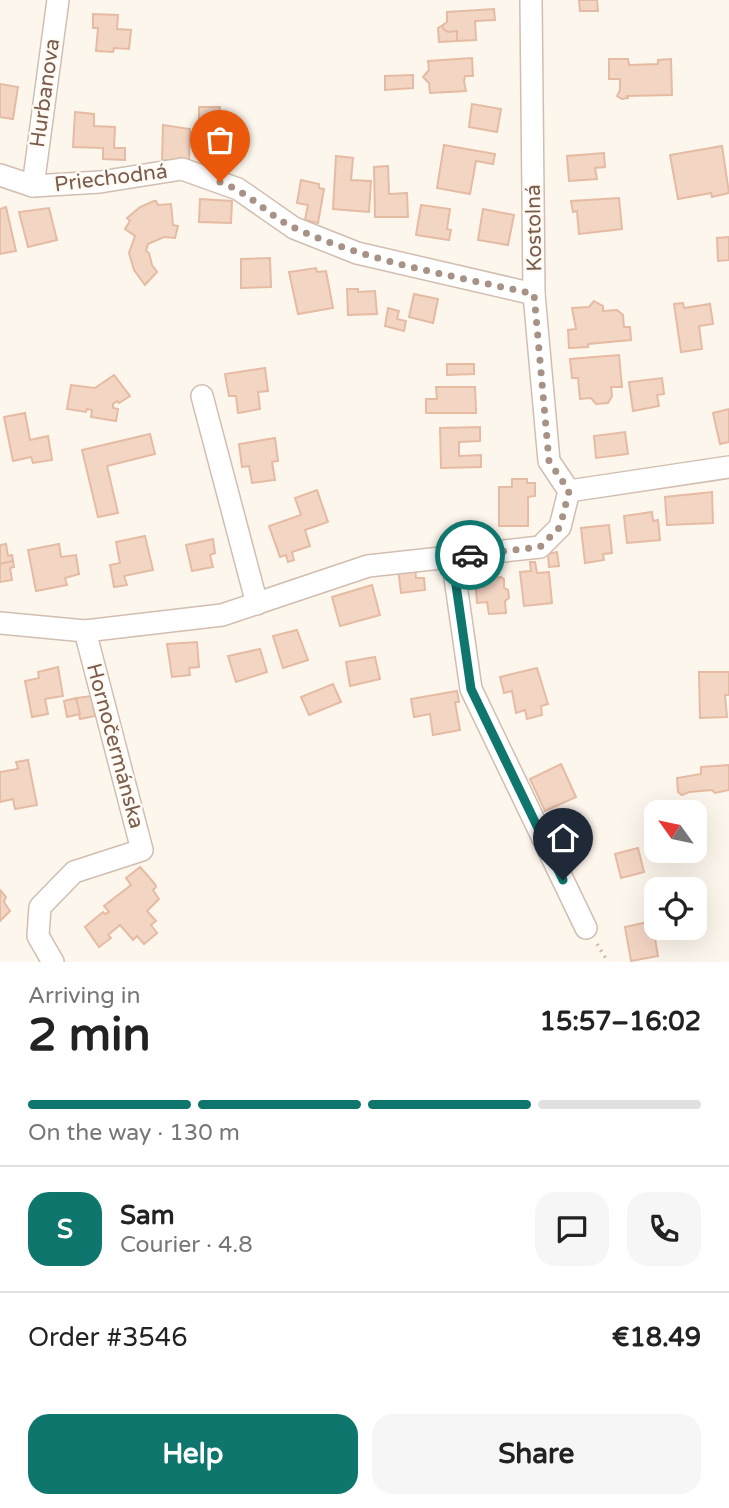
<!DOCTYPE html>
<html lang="en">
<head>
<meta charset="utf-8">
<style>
	body { margin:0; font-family:"Varela Round",sans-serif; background:#f6f6f6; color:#222; height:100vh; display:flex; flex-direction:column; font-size:26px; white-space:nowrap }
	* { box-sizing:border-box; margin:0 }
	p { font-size:23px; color:#767676 }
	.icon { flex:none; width:38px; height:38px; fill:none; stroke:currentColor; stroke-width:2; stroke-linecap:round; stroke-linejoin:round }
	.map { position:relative; height:962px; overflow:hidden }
	.panel { display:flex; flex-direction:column; background:#fff; flex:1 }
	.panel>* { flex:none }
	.needle { width:46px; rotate:303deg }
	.tools { position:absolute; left:644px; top:800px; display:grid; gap:14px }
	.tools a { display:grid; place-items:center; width:63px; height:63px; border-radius:14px; background:#fff; box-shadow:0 7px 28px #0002; font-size:35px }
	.pin { position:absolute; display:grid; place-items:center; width:60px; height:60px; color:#fff; margin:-72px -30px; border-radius:50% 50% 50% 0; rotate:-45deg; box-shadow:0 0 7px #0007 }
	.pin .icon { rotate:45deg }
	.courier { position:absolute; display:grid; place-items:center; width:70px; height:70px; margin:-35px; border:5px solid #0f766e; border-radius:50%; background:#fff; color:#222; box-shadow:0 2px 9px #0007 }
	.head em { font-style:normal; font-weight:700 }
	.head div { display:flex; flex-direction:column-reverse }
	.head { display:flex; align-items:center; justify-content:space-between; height:119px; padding:0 28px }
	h1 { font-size:46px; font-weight:700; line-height:52px }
	.bar { display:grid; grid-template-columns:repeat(4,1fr); gap:10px 7px; align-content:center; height:84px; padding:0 28px }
	.bar i { height:9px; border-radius:5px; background:#e0e0e0 }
	.bar .on { background:#0f766e }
	.bar p { grid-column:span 4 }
	.line { display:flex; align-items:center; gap:18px; padding:0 28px; border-top:2px solid #e0e0e0 }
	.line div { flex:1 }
	.round { display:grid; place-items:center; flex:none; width:74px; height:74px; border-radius:21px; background:#f6f6f6 }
	.cta { display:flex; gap:14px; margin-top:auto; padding:14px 28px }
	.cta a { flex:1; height:80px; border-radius:21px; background:#0f766e; color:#fff; font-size:28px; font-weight:700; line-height:80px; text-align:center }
	.cta a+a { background:#f6f6f6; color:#222 }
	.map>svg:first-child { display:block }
	.building { fill:#f3d5c3; stroke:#e6bba3; stroke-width:2 }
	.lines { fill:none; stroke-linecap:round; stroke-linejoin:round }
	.minor-casing { stroke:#d1beb0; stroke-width:24 }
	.path { stroke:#d9b8a5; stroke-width:3.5; stroke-dasharray:2 5; stroke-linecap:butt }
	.minor { stroke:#fff; stroke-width:21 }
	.done { stroke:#a89285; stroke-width:7; stroke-dasharray:0 12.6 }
	.route { stroke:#0f766e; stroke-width:9 }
	.labels { text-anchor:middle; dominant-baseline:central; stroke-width:5; stroke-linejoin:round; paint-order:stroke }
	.street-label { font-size:21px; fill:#7a5c4d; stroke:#fffaf3 }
</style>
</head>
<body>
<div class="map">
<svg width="729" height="962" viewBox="0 0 729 962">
	<rect width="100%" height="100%" fill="#fdf6ec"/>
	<g class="building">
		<polygon points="579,0 597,0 598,11 580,11"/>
		<polygon points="494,9 495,20 475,21 476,40 457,41 457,31 448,32 443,29 443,25 447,22 447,12"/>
		<polygon points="93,14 118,15 117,29 131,30 129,49 114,48 113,52 96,51 98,28 93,28"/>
		<polygon points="443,25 443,29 448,32 457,31 457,41 439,42 438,28"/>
		<polygon points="472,58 473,76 465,76 464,82 466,91 430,93 429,83 423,77 429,70 428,61"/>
		<polygon points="609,59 628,59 629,65 658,64 658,60 671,59 672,95 627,96 628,98 622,99 617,96 620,90 620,79 609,79"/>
		<polygon points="413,75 413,88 385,90 385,76"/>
		<polygon points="0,84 18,87 13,119 0,117"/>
		<polygon points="472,104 501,109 497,132 469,127"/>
		<polygon points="199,107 220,107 218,128 227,128 227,138 223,138 223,152 199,152"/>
		<polygon points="75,112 94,114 94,126 115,127 114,148 125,148 125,160 103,159 103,148 73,147"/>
		<polygon points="163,125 190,129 189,162 162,160"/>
		<polygon points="444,145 495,154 493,164 476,161 470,194 437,188"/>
		<polygon points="722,146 729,193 712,197 711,193 678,199 670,155"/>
		<polygon points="604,153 605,167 595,168 597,179 569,181 567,156"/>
		<polygon points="336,156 353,158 351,180 371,181 369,212 333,209"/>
		<polygon points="388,166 389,194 407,193 408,217 375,217 374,167"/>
		<polygon points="301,180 319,184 319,188 324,189 318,223 305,220 308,205 297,203"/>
		<polygon points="619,198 622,229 579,234 577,211 573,212 571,201"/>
		<polygon points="200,199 232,201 231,223 199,222"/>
		<polygon points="154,201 156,201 158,205 171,204 173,225 178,226 175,238 164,237 148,244 146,251 149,253 152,265 157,272 145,285 134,270 129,253 135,236 125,229 130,221 127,218 140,207"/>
		<polygon points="421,205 450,209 447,229 451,230 449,240 416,235"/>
		<polygon points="6,207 16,251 0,254 0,209"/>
		<polygon points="49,208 57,240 28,247 19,212"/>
		<polygon points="483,209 514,215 508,245 478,240"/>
		<polygon points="729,237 729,260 718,261 717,238"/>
		<polygon points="270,258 271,287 241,288 241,259"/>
		<polygon points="316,268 317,272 326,271 333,308 298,314 289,272"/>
		<polygon points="347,289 358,289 358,292 375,291 377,314 348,315"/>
		<polygon points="414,294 438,299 433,323 409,317"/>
		<polygon points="594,301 603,306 603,311 617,310 623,315 624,327 630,327 631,340 588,344 588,347 569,348 568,330 576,329 572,308 589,307"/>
		<polygon points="683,303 684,308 710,304 713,324 699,326 702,349 681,352 674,304"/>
		<polygon points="388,308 399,311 397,319 406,321 404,331 385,326"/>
		<polygon points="619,355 622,387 611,387 612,396 608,403 596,404 591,398 580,399 578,378 572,378 570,359"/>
		<polygon points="447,364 474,364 474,374 447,375"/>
		<polygon points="265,368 268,391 258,392 260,409 238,413 236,396 229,396 225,374"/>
		<polygon points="114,375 130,396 119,403 117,401 113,404 113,408 118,409 116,421 91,417 92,410 87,409 86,412 67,409 71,385 95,388"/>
		<polygon points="662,378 664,394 657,395 659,406 633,411 629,382"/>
		<polygon points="436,387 475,387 476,413 426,413 426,399 437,399"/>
		<polygon points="729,409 729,442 720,444 713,413"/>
		<polygon points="25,413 30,440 48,436 52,460 33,463 31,457 13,461 4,417"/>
		<polygon points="480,427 480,441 459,442 459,456 481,455 481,467 441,468 440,428"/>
		<polygon points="625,432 628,454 596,458 594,436"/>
		<polygon points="150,434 155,454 107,466 118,513 98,517 82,450"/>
		<polygon points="275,438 278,461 272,462 275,480 252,483 249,466 242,467 239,444"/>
		<polygon points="512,479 527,479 527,483 535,483 535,496 528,497 528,526 499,526 499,487 512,487"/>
		<polygon points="317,490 328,522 305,530 310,546 292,552 294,560 288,562 286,555 280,557 269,526 301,515 295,498"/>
		<polygon points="712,492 713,523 667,525 665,497"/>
		<polygon points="652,512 653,521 658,520 660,540 627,543 624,516"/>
		<polygon points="609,525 612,553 603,554 604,560 585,563 581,528"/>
		<polygon points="145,536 153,570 124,576 127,585 114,587 110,565 120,563 116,542"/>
		<polygon points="213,539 215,553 210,555 213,567 192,571 186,545"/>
		<polygon points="6,544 8,556 12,555 13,561 0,564 0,545"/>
		<polygon points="59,544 61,557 76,555 79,574 65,578 67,585 36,591 28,550"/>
		<polygon points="557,552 559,566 549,567 548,554"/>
		<polygon points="13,561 14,567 10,568 12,580 0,582 0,564"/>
		<polygon points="530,562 535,562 537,573 549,572 552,603 524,606 520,572 531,571"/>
		<polygon points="415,566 416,578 424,578 425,590 401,593 398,568"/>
		<polygon points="501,577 504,579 504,588 508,590 509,598 505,601 506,613 489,614 487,602 477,603 475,579"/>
		<polygon points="372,585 380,615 340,626 332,597"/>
		<polygon points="297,630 308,660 283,668 273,636"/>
		<polygon points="197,642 199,667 189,668 190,675 172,677 167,644"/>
		<polygon points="260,649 267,672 236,682 228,656"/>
		<polygon points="375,657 380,679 350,686 346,662"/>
		<polygon points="58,667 63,696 45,699 48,714 32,717 25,681 39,678 38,672"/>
		<polygon points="537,668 548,704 541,706 542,715 527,719 525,710 516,713 512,691 504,693 500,677"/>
		<polygon points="699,672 729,672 729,695 725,695 727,717 700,718"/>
		<polygon points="333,684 341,702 309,715 301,697"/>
		<polygon points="457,691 459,702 455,702 460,730 433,735 430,714 414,717 411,699"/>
		<polygon points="91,696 95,716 80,719 76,698"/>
		<polygon points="76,698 80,714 67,717 64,701"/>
		<polygon points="28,760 37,805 15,809 13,799 0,802 0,772 18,769 16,762"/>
		<polygon points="561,764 576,797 545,811 530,779"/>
		<polygon points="729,765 729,790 715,793 712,790 689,792 682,795 678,792 677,778 701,774 701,767"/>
		<polygon points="638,848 644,872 621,878 615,854"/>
		<polygon points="140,867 155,884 156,887 153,890 159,899 147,911 156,921 151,925 157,933 144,944 137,936 133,940 120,925 108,935 111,938 99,947 85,927 103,912 105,914 109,912 104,906 131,885 126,878"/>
		<polygon points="0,890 6,897 4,902 10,911 0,921"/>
		<polygon points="652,921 658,956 631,961 625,927"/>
	</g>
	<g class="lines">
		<g class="minor-casing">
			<g id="minor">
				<polyline points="531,0 534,294 549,461 569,491"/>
				<polyline points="0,175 33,186 100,182 182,169 238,189 294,228 357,253 534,294"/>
				<polyline points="33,186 58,0"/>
				<polyline points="202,396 257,604"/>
				<polyline points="569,491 729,467"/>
				<polyline points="452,557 471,689 586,928"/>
				<polyline points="0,623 85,631 222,615 368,566 540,547 560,527 569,491"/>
				<polyline points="53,962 38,936 40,907 74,872 142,850 85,631"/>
			</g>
		</g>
		<polyline class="path" points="597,944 608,962"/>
		<use href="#minor" class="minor"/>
	</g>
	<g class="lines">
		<path class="done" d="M 220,182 C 251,193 269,217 297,229 C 371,263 455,276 534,294 L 549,461 L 569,491 L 560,527 L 540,547 L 470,555"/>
		<polyline class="route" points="470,555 452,557 471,689 563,880"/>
	</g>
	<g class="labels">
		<g class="street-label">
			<text transform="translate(45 93) rotate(-82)">Hurbanova</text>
			<text transform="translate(111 178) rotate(-7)">Priechodná</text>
			<text transform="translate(534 228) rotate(-91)">Kostolná</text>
			<text transform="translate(115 746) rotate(75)">Hornočermánska</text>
		</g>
	</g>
</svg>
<div class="tools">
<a><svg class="needle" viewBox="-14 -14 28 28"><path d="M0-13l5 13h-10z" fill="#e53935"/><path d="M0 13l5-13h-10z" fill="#767676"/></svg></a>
<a><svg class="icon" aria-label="locate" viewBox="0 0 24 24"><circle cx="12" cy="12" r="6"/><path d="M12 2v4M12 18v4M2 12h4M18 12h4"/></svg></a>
</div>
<div class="pin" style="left:220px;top:182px;background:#ea580c"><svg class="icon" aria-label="bag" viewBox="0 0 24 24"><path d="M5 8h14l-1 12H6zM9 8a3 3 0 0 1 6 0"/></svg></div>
<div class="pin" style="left:563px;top:880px;background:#1f2937"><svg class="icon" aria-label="home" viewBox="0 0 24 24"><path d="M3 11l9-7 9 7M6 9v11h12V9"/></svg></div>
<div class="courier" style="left:470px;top:555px"><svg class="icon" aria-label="car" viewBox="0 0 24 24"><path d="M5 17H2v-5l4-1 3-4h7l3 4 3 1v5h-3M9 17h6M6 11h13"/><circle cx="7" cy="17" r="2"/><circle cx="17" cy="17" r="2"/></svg></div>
</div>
<section class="panel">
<div class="head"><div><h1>2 min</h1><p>Arriving in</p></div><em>15:57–16:02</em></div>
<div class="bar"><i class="on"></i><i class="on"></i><i class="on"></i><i></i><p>On the way · 130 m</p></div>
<div class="line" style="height:126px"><b class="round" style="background:#0f766e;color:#fff">S</b><div><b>Sam</b><p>Courier · 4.8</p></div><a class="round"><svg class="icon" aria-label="chat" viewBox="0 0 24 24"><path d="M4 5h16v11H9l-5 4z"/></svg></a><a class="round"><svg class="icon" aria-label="phone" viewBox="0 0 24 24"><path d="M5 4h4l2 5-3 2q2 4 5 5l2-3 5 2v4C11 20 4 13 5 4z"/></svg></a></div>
<div class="line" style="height:91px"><div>Order #3546</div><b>€18.49</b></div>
<div class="cta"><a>Help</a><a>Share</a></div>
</section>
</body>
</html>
